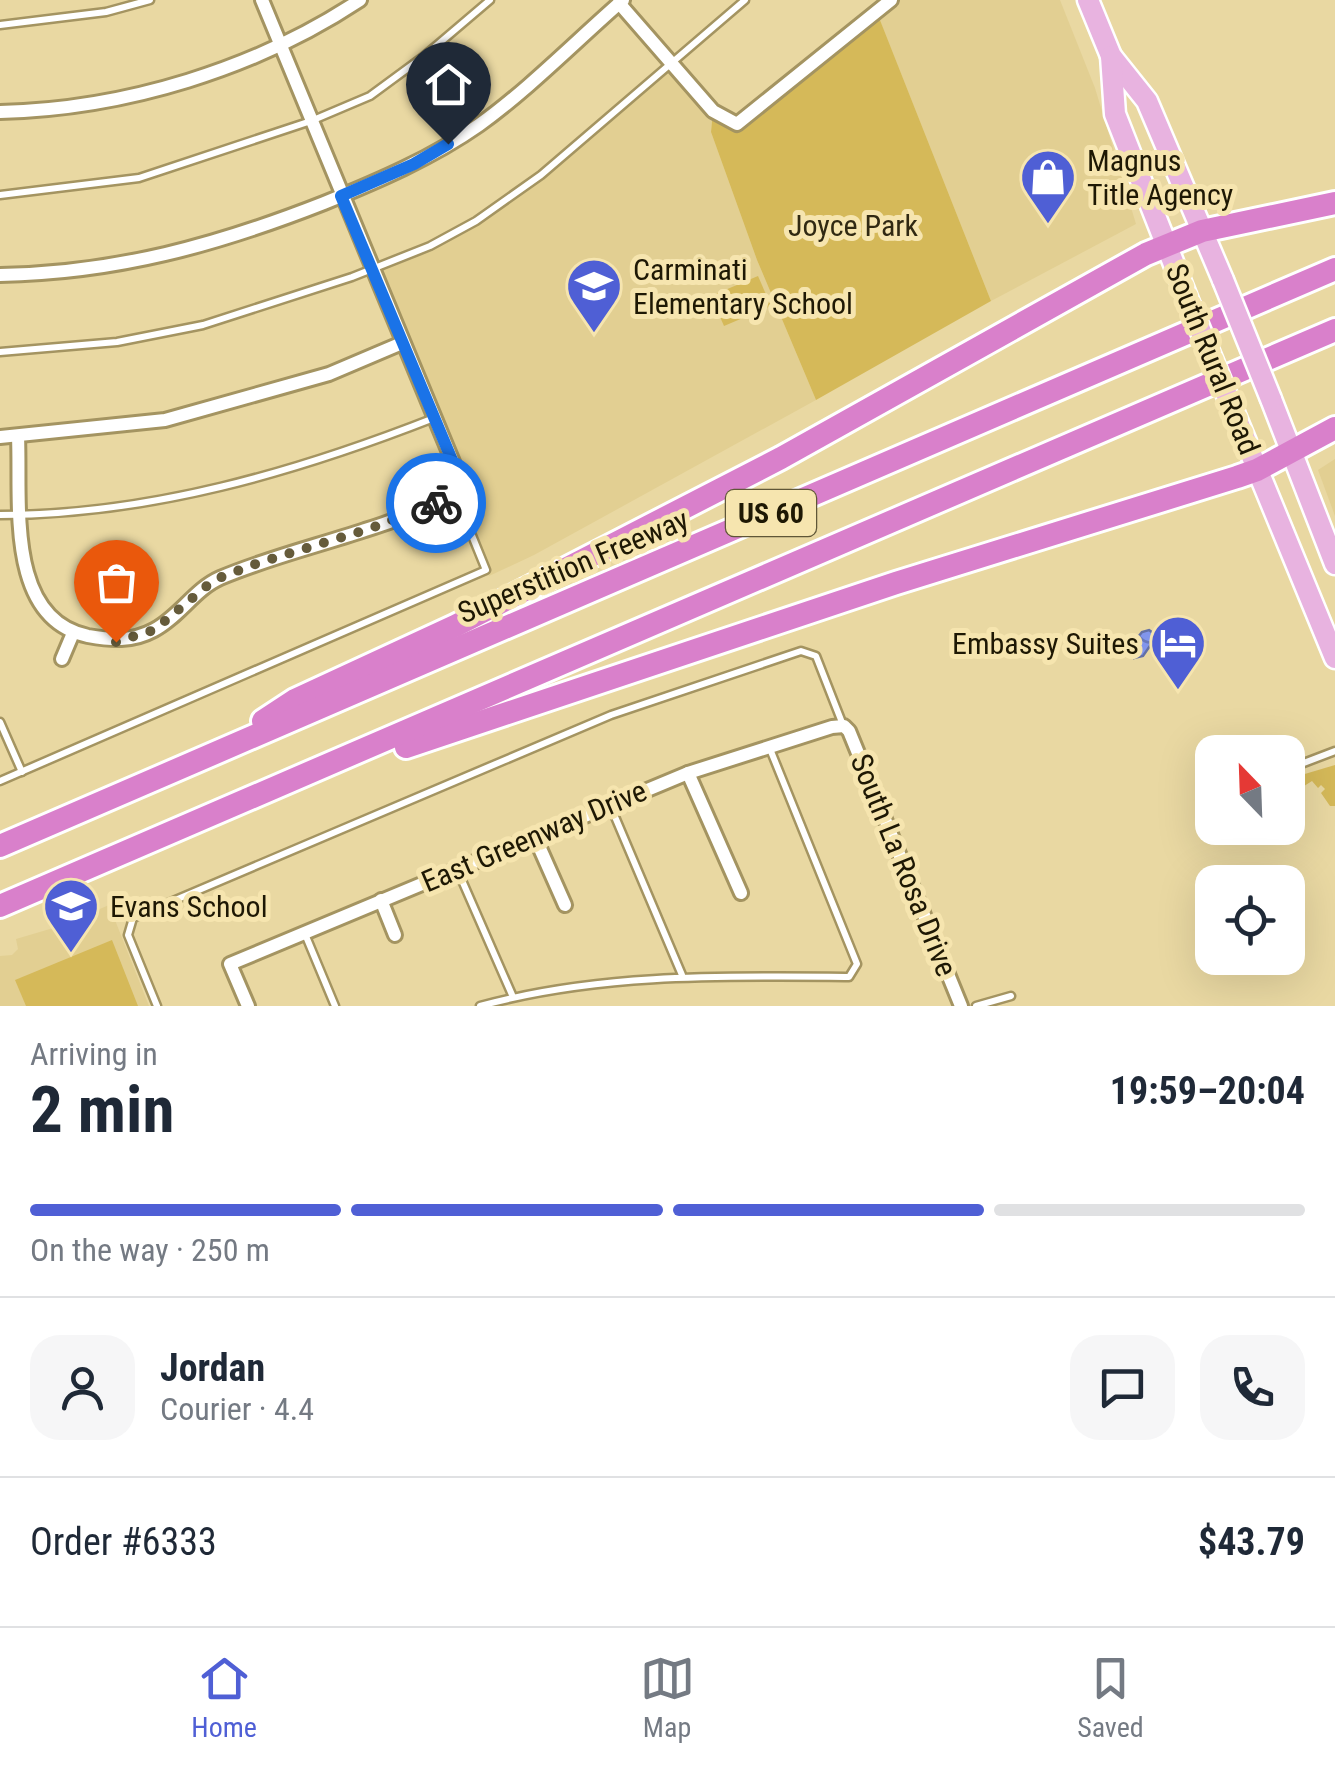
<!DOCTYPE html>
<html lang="en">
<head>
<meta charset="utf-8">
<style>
	body { margin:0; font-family:"Roboto Condensed",sans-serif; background:#f6f6f7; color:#1f2937; height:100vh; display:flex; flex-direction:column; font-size:38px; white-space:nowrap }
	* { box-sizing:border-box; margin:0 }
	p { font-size:32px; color:#747a83 }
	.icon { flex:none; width:55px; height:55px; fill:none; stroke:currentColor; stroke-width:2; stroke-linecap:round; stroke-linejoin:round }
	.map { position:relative; height:1006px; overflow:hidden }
	.side { display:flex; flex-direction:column; background:#fff; flex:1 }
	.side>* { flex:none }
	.needle { width:65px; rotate:337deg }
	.tools { position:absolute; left:1195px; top:735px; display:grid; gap:20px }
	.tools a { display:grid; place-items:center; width:110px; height:110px; border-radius:20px; background:#fff; box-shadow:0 10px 40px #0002; font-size:50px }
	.pin { position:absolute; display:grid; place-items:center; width:85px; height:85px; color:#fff; margin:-102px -42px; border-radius:50% 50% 50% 0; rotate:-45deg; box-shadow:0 0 10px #0007 }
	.pin .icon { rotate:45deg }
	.courier { position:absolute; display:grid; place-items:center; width:100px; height:100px; margin:-50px; border:8px solid #1a73e8; border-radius:50%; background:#fff; color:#222; box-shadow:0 2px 12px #0007 }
	.overview em { font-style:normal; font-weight:700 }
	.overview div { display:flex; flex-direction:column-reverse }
	.overview { display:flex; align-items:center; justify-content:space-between; height:170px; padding:0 30px }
	h1 { font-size:65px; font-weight:700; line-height:75px }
	.bar { display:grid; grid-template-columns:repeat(4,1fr); gap:15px 10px; align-content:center; height:120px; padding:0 30px }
	.bar i { height:12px; border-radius:8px; background:#e0e1e3 }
	.bar .active { background:#4f5fd5 }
	.bar p { grid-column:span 4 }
	.line { display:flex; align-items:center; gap:25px; padding:0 30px; border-top:2px solid #e0e1e3 }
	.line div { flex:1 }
	.round { display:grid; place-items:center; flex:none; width:105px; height:105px; border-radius:30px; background:#f6f6f7 }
	.dock { display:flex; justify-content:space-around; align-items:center; height:140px; border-top:2px solid #e0e1e3; background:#fff; font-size:28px; color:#747a83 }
	.dock a { display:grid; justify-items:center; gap:5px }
	.dock .active { color:#4f5fd5 }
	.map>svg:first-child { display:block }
	.built { fill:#e2cf92 }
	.park { fill:#d5b959 }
	.water { fill:url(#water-waves); stroke:#6370a6; stroke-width:2.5 }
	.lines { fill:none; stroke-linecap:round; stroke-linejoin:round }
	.lane-casing { stroke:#a49461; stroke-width:11 }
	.street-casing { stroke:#a49461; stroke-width:18 }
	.primary-casing { stroke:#fff; stroke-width:25 }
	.highway-casing { stroke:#fff; stroke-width:28 }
	.lane { stroke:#fff; stroke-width:6 }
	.street { stroke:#fff; stroke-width:12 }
	.primary { stroke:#e8b3e0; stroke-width:20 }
	.highway { stroke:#d980cb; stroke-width:22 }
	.primary-bridge-casing { stroke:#fff; stroke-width:25; stroke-linecap:butt }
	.primary-bridge { stroke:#e8b3e0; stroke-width:20 }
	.done { stroke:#655b3b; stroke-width:10; stroke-dasharray:0 18 }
	.route { stroke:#1a73e8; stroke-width:12 }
	.labels { text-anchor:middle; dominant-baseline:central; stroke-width:10; stroke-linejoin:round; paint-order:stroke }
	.shield { fill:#f6e5af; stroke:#5f5637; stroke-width:2.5 }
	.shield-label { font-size:28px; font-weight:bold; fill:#1e1804 }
	.poi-label { font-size:30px; fill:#1e1804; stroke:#f6e5af; text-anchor:start }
	.park-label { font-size:30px; fill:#302912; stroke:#f6e5af }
	.street-label { font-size:30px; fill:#1e1804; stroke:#f6e5af }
</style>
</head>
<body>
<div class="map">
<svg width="1335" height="1006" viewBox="0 0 1335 1006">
	<defs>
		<pattern id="water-waves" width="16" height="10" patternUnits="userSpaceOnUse" patternTransform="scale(2.5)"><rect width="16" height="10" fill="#8195ec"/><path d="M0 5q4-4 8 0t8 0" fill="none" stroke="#6979bd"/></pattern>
	</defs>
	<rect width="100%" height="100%" fill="#e9d8a2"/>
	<g class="built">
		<polygon points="899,0 1060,0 1095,88 1136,224 991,301 877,13"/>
		<polygon points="672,61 713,111 711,132 757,260 816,400 534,555 489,576 455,495 464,491 371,269 430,246 476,221 541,175"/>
		<polygon points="1335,459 1335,516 1318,470"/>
		<polygon points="109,905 149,1006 0,1006 0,956 12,955 18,949 16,939 60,926"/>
	</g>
	<g class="park">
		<polygon points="876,10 991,301 816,400 757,260 711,132 713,111 737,123"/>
		<polygon points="758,276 771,306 724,326 711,296"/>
		<polygon points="1335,765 1335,806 1330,806 1321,793 1325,789 1321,785 1318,788 1312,781 1290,795 1288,779"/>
		<polygon points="112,940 138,1006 26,1006 15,980"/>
	</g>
	<polygon class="water" points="1149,630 1153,633 1154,640 1143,656 1134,658 1130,647 1142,632"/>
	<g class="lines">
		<g class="lane-casing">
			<g id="lane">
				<polyline points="0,25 106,12 150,0"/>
				<polyline points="0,195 139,178 311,121 370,96 423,57 490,0"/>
				<polyline points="0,352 117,342 203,325 352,277 430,246 476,221 541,175 745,0"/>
				<path d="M 0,515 C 149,515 296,472 434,418"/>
				<polyline points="0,722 22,772"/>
				<polyline points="1288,769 1335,751"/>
				<polyline points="0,781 486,570 456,496"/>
				<polyline points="610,805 682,975"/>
				<polyline points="457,869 513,997"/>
				<polyline points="305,934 335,1006"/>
				<polyline points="157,1006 128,935 133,918 611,715 801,651 816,656 843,725"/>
				<path d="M 480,1006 C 601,973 724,976 849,977 L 857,964 L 770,749"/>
				<polyline points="976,1006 1011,996"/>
			</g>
		</g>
		<g class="street-casing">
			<g id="street">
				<polyline points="619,3 713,111 737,124 891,0"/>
				<path d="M 0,112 C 125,109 256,69 360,0"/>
				<path d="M 0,275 C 116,273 217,245 324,203 C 378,181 432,158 479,125 C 528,90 577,40 623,0"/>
				<polyline points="0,437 165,420 329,374 402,343"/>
				<path d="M 18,437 C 21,501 5,619 88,636 C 111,640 132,642 154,630 C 179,617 195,589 220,578 C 267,558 317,546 365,530 C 399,520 433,505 465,491 L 262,0"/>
				<polyline points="62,659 73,633"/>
				<polyline points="688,773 741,893"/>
				<polyline points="534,835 565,905"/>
				<polyline points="381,900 395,935"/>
				<polyline points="248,1006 230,964 688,773 832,727 844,726 849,731 961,1006"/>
			</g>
		</g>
		<g class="primary-casing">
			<g id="primary">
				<polyline points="1088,0 1111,56 1147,101 1223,280"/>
				<polyline points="1111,56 1115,114 1190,305"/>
				<polyline points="1271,399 1335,564"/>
				<polyline points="1235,415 1335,658"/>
			</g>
		</g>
		<g class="highway-casing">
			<g id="highway">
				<polyline points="263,721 295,700 455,626 781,458 1146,254 1202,231 1335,203"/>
				<polyline points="406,747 896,583 1237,477 1257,470 1335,428"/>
				<polyline points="0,846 1335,269"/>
				<polyline points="0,906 1335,330"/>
			</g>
		</g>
		<use href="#lane" class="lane"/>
		<use href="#street" class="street"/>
		<use href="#primary" class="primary"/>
		<use href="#highway" class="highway"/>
		<g class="primary-bridge-casing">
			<g id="primary-bridge">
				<polyline points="1223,280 1271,399"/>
				<polyline points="1190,305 1235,415"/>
			</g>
		</g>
		<use href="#primary-bridge" class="primary-bridge"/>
	</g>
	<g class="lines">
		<polyline class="done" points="116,642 154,630 214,580 258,563 369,529 436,503"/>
		<polyline class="route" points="436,503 465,491 341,196 414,164 448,144"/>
	</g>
	<defs>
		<g id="shop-pin" transform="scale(2.875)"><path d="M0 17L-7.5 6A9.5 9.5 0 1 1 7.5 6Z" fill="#4f5fd5" stroke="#f6e5af"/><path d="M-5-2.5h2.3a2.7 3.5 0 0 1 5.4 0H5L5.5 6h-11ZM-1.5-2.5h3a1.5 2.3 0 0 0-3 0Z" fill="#fff"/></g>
		<g id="school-pin" transform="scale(2.875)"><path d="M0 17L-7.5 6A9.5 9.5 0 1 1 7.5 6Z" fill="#4f5fd5" stroke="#f6e5af"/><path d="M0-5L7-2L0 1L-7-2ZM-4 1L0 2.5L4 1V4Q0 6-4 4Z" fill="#fff"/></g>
		<g id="hotel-pin" transform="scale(2.875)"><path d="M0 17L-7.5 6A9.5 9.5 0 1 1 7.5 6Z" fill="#4f5fd5" stroke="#f6e5af"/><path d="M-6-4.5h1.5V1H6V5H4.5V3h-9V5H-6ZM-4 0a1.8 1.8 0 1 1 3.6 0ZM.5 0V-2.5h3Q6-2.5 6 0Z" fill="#fff"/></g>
	</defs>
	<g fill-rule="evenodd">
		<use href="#shop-pin" x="1048" y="177"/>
		<use href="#school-pin" x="594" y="286"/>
		<use href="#hotel-pin" x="1178" y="643"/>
		<use href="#school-pin" x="71" y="906"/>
	</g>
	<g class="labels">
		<rect class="shield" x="726" y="490" width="90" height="46" rx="8"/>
		<g class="shield-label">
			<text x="771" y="513">US 60</text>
		</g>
		<g class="poi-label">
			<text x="1087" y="160">Magnus<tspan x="1087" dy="34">Title Agency</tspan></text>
			<text x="633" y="269">Carminati<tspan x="633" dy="34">Elementary School</tspan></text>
			<text x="1139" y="643" text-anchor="end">Embassy Suites</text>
			<text x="110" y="906">Evans School</text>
		</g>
		<g class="park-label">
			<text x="853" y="225">Joyce Park</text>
		</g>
		<g class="street-label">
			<text transform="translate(1213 359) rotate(68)">South Rural Road</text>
			<text transform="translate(573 566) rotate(-23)">Superstition Freeway</text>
			<text transform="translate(534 836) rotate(-23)">East Greenway Drive</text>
			<text transform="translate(904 865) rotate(68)">South La Rosa Drive</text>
		</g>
	</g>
</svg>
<div class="tools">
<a><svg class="needle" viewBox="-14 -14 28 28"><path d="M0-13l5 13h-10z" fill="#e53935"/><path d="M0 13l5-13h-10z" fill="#747a83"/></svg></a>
<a><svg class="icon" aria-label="locate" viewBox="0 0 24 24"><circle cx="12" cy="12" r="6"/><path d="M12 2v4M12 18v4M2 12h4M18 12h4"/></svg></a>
</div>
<div class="pin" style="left:116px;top:642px;background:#ea580c"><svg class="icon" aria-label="bag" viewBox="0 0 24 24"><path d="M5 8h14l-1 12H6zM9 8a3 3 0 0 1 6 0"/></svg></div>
<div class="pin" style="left:448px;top:144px;background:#1f2937"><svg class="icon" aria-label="home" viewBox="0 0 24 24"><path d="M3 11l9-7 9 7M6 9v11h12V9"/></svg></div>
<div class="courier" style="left:436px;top:503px"><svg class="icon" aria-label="bike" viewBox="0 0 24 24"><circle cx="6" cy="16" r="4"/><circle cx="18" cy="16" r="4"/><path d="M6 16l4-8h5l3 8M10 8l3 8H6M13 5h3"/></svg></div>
</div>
<section class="side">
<div class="overview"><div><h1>2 min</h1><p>Arriving in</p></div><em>19:59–20:04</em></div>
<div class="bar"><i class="active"></i><i class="active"></i><i class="active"></i><i></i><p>On the way · 250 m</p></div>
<div class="line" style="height:180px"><a class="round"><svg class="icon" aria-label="person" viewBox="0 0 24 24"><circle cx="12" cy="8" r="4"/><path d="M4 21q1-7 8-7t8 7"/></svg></a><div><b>Jordan</b><p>Courier · 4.4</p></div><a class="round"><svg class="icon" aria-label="chat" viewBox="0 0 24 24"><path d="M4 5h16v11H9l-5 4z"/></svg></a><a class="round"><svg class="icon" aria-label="phone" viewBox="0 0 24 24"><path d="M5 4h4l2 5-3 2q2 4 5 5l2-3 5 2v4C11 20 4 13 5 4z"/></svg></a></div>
<div class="line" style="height:130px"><div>Order #6333</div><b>$43.79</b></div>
</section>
<nav class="dock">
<a class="active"><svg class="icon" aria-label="home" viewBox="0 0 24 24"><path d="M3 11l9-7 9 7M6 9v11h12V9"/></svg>Home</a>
<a><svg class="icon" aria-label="map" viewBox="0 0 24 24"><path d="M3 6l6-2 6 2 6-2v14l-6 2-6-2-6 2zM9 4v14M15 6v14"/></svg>Map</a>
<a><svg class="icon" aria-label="saved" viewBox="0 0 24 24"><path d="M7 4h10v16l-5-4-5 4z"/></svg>Saved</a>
</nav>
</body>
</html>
